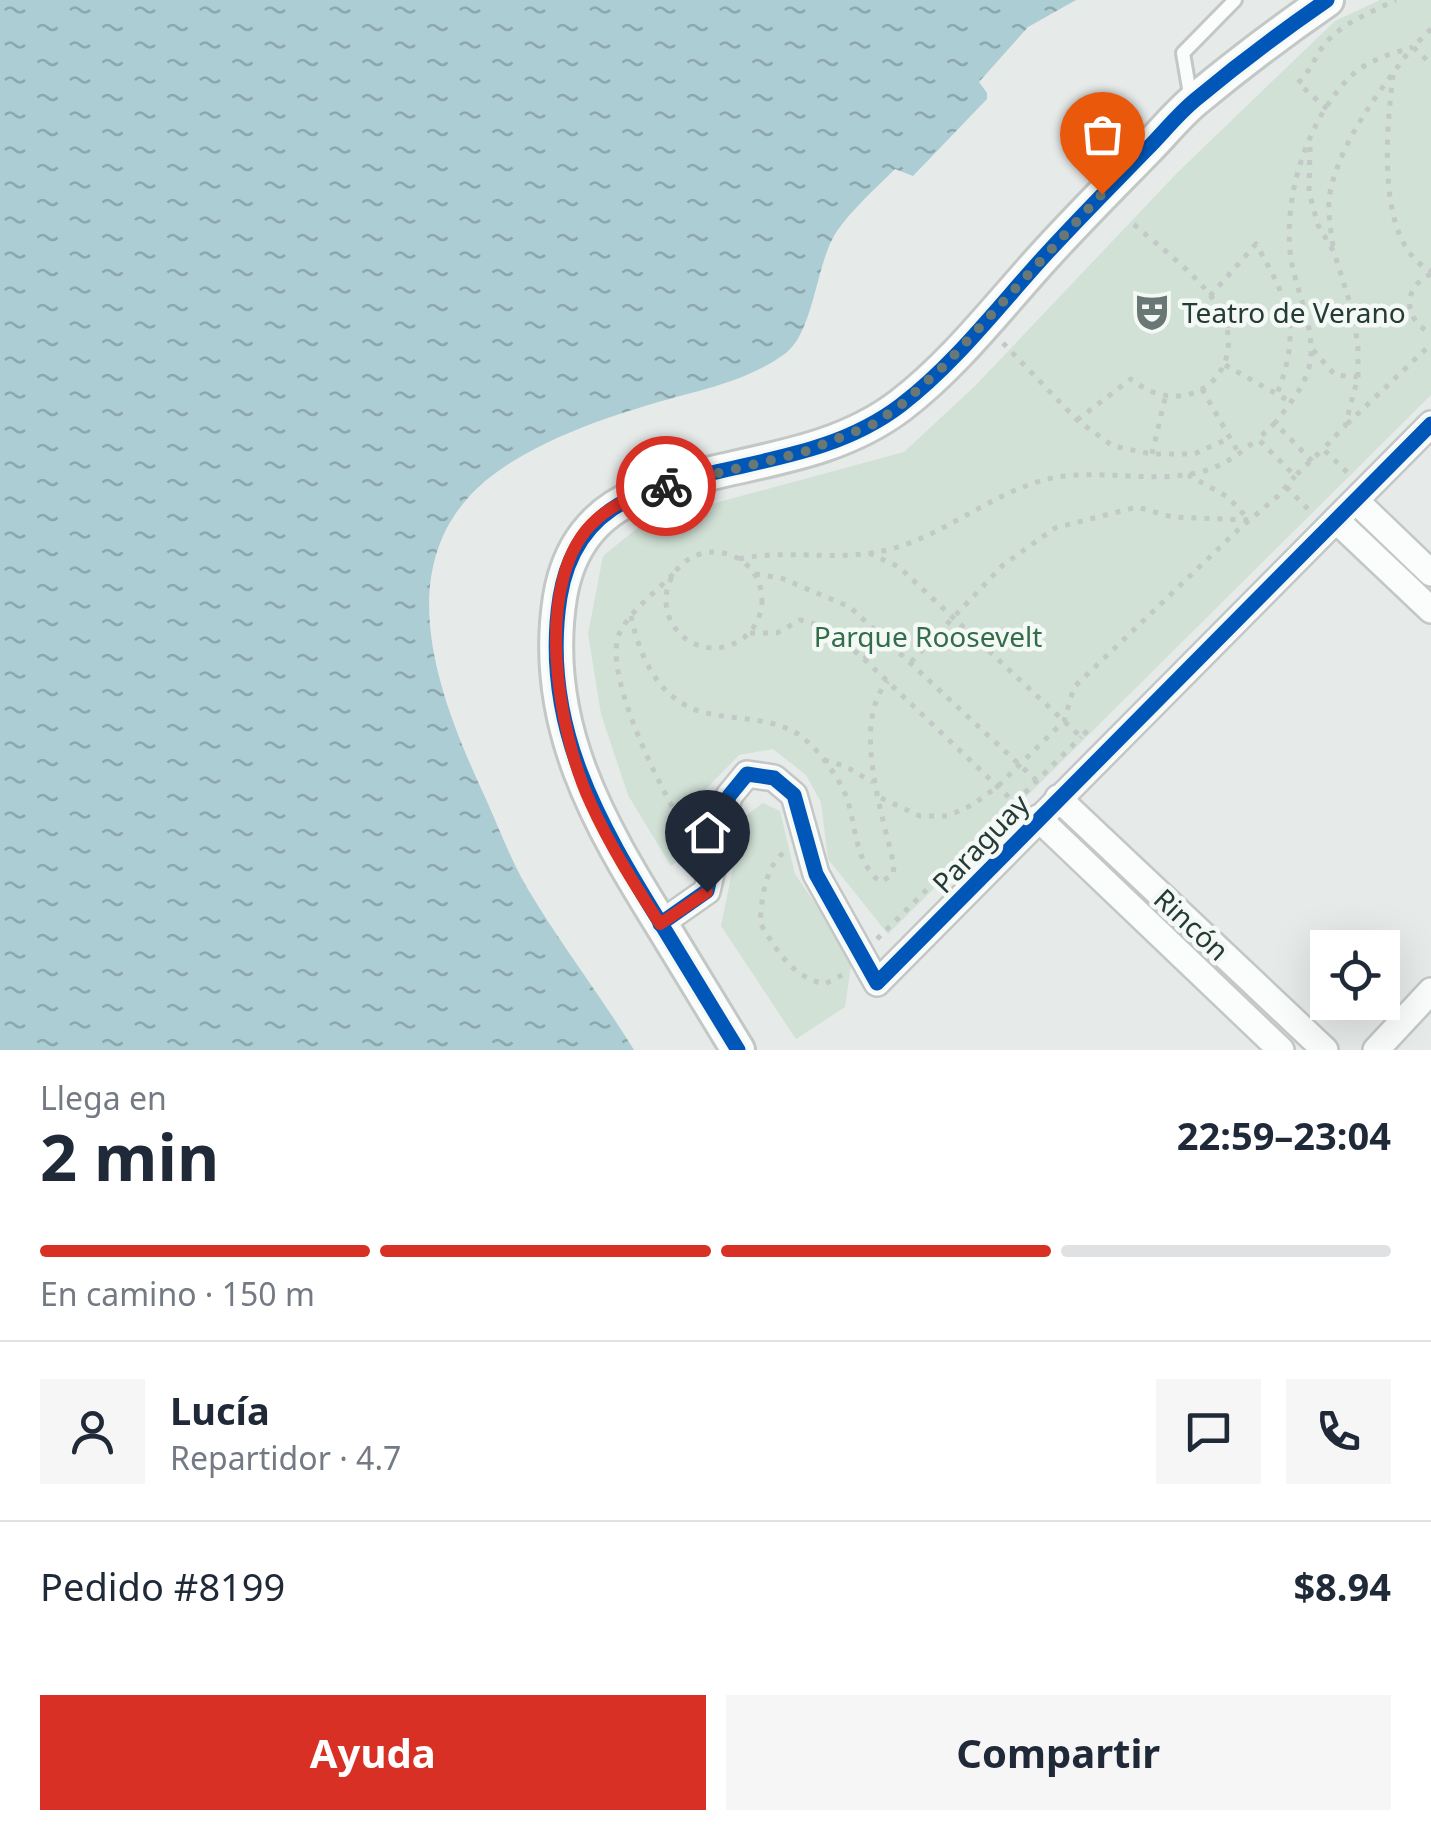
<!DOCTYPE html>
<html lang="es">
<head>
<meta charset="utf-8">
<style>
	body { margin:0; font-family:"Noto Sans",sans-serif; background:#f6f6f7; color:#1f2937; height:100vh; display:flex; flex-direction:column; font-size:38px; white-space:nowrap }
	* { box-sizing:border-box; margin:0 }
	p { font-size:32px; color:#747a83 }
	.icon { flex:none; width:55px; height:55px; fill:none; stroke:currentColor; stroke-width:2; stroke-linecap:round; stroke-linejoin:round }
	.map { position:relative; height:1050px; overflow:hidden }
	.side { display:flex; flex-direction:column; background:#fff; flex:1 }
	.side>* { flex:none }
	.buttons { position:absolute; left:1310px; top:930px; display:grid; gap:20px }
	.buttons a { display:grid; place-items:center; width:90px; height:90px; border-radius:0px; background:#fff; box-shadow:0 10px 40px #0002; font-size:50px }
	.pin { position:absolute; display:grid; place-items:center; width:85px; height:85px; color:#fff; margin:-102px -42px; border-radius:50% 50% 50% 0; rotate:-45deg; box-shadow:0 0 10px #0007 }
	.pin .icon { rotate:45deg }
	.courier { position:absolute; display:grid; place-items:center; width:100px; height:100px; margin:-50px; border:8px solid #d93025; border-radius:50%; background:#fff; color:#222; box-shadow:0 2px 12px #0007 }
	.overview em { font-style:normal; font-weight:700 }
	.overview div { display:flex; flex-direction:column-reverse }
	.overview { display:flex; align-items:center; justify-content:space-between; height:170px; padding:0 40px }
	h1 { font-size:65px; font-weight:700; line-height:75px }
	.bar { display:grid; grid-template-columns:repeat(4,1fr); gap:15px 10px; align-content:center; height:120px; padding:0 40px }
	.bar i { height:12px; border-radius:8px; background:#e0e1e3 }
	.bar .active { background:#d93025 }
	.bar p { grid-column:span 4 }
	.line { display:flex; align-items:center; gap:25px; padding:0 40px; border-top:2px solid #e0e1e3 }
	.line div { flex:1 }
	.round { display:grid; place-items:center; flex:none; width:105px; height:105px; border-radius:0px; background:#f6f6f7 }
	.action { display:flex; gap:20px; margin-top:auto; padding:20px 40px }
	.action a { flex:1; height:115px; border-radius:0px; background:#d93025; color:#fff; font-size:40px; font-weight:700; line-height:115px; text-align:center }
	.action a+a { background:#f6f6f7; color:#1f2937 }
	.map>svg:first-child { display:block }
	.park { fill:#d1e1d6 }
	.water { fill:url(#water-ripples) }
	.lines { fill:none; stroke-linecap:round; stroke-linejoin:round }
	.service-casing { stroke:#c3c7c5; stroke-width:18 }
	.minor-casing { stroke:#c3c7c5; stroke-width:30 }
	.tertiary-casing { stroke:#c3c7c5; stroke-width:38 }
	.path { stroke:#c2c9c6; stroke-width:5; stroke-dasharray:5 8; stroke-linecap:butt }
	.service { stroke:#fbfcfc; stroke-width:12 }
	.minor { stroke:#fbfcfc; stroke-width:25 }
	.tertiary { stroke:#fbfcfc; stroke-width:32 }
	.cycleway-casing { stroke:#f4f9f6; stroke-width:21 }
	.cycleway { stroke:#0057b8; stroke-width:15 }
	.done { stroke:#697874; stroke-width:10; stroke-dasharray:0 18 }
	.route { stroke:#d93025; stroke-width:12 }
	.labels { text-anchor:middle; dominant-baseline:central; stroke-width:9; stroke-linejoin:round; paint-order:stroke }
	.poi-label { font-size:28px; fill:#253b36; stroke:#f4f9f6; text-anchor:start }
	.park-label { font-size:28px; fill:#346d4b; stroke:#f4f9f6 }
	.street-label { font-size:28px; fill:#253b36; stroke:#f4f9f6 }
</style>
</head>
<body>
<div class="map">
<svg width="1431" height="1050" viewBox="0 0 1431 1050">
	<defs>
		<pattern id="water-ripples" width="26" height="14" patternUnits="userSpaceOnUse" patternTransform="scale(2.5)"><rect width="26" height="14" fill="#accdd3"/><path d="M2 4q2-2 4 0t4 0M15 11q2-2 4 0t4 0" fill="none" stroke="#8ca8ac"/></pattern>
	</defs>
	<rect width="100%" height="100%" fill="#e6eae8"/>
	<g class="park">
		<polygon points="1380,0 1431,0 1431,395 888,934 828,859 821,802 806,775 773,749 739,755 706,789 691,851 671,866 628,795 601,714 588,634 603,556 645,522 904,452 974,387 1178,172 1335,21"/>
		<polygon points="763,803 780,811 795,874 852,958 845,1007 796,1039 721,926 743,818"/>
	</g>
	<path class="water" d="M 0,0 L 1076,0 L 1028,27 L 979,82 L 987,93 L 987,99 L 913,176 L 895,169 C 877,187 847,214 834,236 C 816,267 813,332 786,353 C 744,384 693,391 645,406 C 598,420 549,438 507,465 C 381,546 434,687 485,797 C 498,826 510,858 526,886 C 559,942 600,995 634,1050 L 0,1050 Z"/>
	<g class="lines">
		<g class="service-casing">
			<polyline id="service" points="1191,100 1183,53 1235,0"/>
		</g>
		<g class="minor-casing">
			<g id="minor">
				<polyline points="1356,501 1431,573"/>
				<polyline points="1336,520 1431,610"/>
				<polyline points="1058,798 1325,1050"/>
				<polyline points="1038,818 1281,1050"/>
				<polyline points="660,924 707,891 729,796 747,774 774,778 794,795 816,874 877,983 1431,424"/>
				<polyline points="1376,1050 1431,991"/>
			</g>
		</g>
		<g class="tertiary-casing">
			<path id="tertiary" d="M 738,1050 C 713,1009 688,968 663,927 C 599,824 540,724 560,597 C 568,549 593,513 639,495 C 725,460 824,464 901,405 C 956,363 1001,303 1048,252 C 1080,217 1114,183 1147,149 C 1163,133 1177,115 1195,100 C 1237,65 1282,31 1327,0"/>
		</g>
		<g class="path">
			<polyline points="1431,29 1413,47 1431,64"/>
			<path d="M 1393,75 C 1387,128 1374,243 1431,271"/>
			<path d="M 1327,109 L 1298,83 C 1309,72 1313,62 1321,49 C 1338,24 1370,13 1396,0"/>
			<polyline points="1310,147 1309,192 1318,225 1334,252 1354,316 1358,349 1358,377 1345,426 1323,449"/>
			<path d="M 1333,246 C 1330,225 1326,204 1332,184 C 1345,135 1381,89 1411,49"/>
			<path d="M 1431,274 C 1402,287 1403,320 1431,333"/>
			<path d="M 1210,296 L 1256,244 C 1289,302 1302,329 1277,394"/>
			<polyline points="1225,326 1303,307"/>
			<polyline points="1003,343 1077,420 1113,446 1152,454 1194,454 1230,438"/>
			<polyline points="1313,350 1335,375 1358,377"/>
			<polyline points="1225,365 1291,402"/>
			<polyline points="1202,389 1238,452"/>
			<path d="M 1077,420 L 1131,379 C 1137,383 1144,389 1150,391 C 1203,412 1245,364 1222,314 C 1206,280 1158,246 1130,221"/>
			<polyline points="1275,423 1258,439 1295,476 1323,449 1349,474"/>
			<polyline points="1347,424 1431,344"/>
			<polyline points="1152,454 1166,394"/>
			<path d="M 1312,461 L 1275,423 C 1287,407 1302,390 1308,371 C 1319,335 1297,295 1291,259 C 1282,199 1307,119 1351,76 C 1368,60 1391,54 1413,47"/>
			<polyline points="1286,487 1309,510"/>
			<circle cx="714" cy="600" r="48"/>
			<polyline points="869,553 899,567 1081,737 1092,726"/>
			<path d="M 739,559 C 790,548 840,563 891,549 C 947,534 994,491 1052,478 C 1106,467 1169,489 1220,465 C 1233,459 1246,448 1258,439"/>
			<path d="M 673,574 C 656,592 631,610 620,632 C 599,674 669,805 693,843"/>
			<polyline points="755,574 781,578 850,607 1037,781"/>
			<path d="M 631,616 C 640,659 660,702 706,713 C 735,720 769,717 796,733 C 814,743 841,779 847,799 C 857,829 854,860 880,882 L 893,875 L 894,866 C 884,817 850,723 888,681"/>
			<polyline points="750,633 777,633 800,620 826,627 864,659 1017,805"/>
			<polyline points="864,659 887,640"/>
			<polyline points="911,662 1003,565 1055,528 1137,507 1172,517 1249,520 1228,497 1188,475"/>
			<polyline points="824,760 845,766 872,782"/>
			<polyline points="881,798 920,816 948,816 972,805 997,787 1064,721 1074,687 1239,529 1278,496 1295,476"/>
			<path d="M 783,853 C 764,870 762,898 760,923 C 777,951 792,977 825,984 L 846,973"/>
			<polyline points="877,939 1081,737"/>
		</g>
		<use href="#service" class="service"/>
		<use href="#minor" class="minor"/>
		<use href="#tertiary" class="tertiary"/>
		<g class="cycleway-casing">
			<g id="cycleway">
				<polyline points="660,924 707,891 729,796 747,774 774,778 794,795 816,874 877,983 1431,424"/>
				<path d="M 738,1050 C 713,1009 688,968 663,927 C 599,824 540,724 560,597 C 568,549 593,513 639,495 C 725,460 824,464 901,405 C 956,363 1001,303 1048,252 C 1080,217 1114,183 1147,149 C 1163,133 1177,115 1195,100 C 1237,65 1282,31 1327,0"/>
			</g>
		</g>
		<use href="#cycleway" class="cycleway"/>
	</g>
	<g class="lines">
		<polyline class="done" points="666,486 804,452 874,424 901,405 946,364 1102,194"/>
		<path class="route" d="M 666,486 C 642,494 617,501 597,519 C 530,577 558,734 591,804 C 610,846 635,885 660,924 L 707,892"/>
	</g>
	<defs>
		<g id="theatre-bare" transform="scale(3)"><path d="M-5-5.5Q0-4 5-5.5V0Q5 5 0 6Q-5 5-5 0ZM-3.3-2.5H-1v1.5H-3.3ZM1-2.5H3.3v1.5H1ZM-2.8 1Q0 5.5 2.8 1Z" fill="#697874" stroke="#f4f9f6" stroke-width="2.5" paint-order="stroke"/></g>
	</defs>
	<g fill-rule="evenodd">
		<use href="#theatre-bare" x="1152" y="312"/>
	</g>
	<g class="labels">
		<g class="poi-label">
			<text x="1182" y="312">Teatro de Verano</text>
		</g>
		<g class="park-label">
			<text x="928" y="636">Parque Roosevelt</text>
		</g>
		<g class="street-label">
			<text transform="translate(980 843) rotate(-46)">Paraguay</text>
			<text transform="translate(1192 924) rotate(43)">Rincón</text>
		</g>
	</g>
</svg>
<div class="buttons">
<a><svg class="icon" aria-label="locate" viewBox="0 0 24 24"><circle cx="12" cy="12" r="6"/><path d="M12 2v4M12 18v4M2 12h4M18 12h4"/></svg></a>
</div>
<div class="pin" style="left:1102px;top:194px;background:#ea580c"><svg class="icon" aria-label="bag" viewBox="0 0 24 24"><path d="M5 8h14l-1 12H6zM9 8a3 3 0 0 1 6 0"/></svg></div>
<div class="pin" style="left:707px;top:892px;background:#1f2937"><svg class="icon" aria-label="home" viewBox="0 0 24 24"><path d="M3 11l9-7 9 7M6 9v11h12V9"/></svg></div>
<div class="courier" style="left:666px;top:486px"><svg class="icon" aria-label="bike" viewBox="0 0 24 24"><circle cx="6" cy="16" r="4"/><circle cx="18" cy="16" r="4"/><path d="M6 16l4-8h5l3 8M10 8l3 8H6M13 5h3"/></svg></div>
</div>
<section class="side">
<div class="overview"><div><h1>2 min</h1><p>Llega en</p></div><em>22:59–23:04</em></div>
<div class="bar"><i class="active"></i><i class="active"></i><i class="active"></i><i></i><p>En camino · 150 m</p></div>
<div class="line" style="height:180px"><a class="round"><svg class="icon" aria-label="person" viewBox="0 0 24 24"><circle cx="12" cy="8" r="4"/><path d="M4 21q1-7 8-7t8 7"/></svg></a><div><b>Lucía</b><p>Repartidor · 4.7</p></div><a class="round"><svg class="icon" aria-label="chat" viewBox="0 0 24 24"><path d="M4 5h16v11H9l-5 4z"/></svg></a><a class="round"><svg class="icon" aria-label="phone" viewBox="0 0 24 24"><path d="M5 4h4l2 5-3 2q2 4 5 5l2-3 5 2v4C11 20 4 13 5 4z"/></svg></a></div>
<div class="line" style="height:130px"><div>Pedido #8199</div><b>$8.94</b></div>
<div class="action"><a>Ayuda</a><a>Compartir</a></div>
</section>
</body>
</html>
